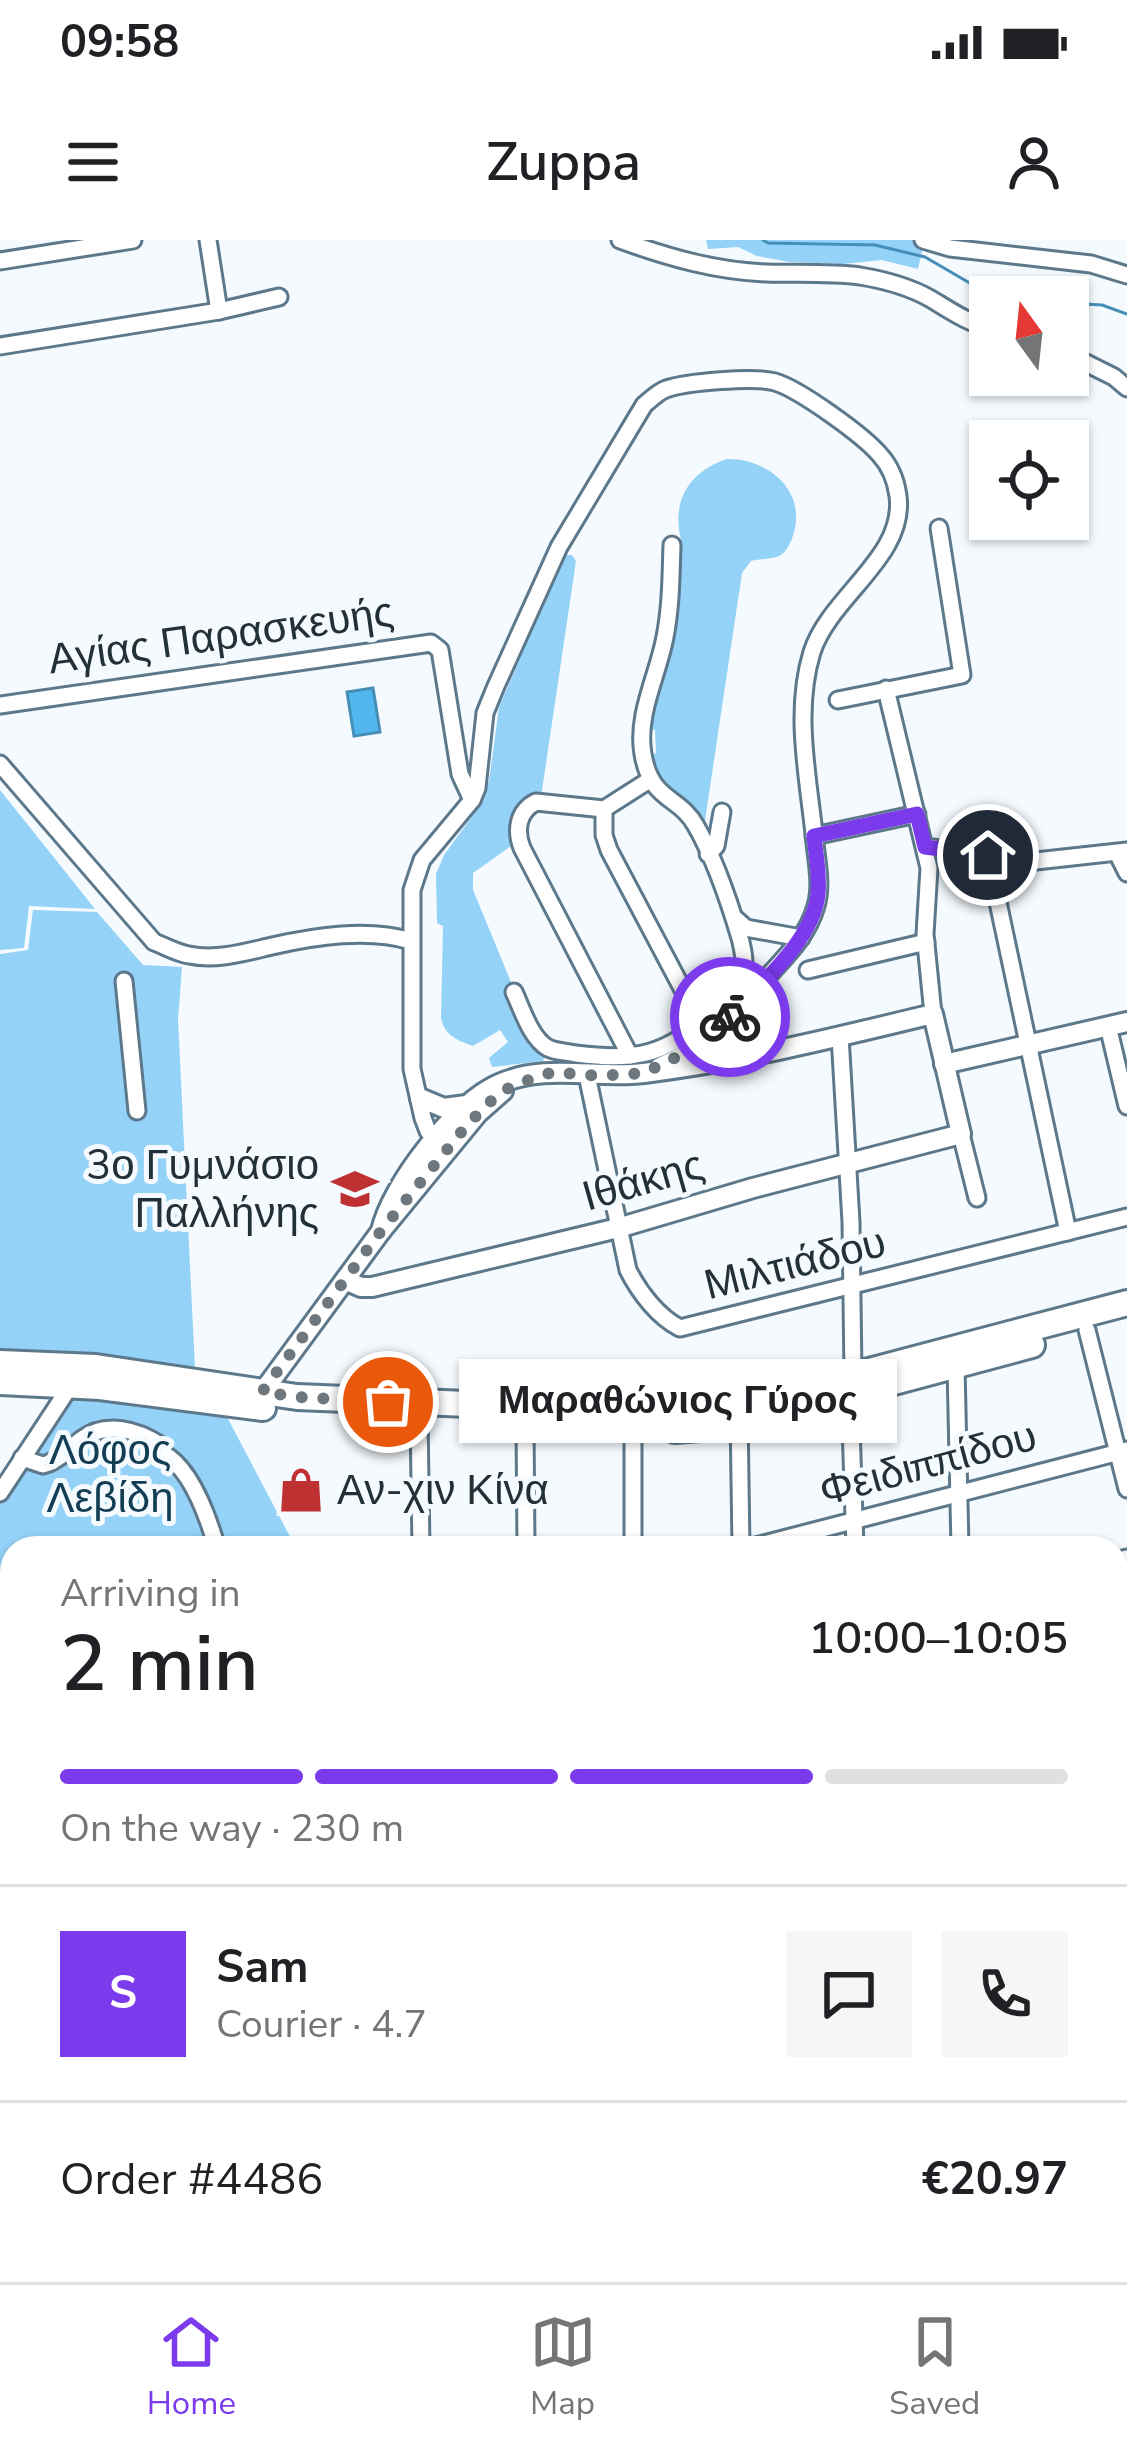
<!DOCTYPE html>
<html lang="en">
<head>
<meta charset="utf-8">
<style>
	body { margin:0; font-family:"Nunito Sans",sans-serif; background:#f6f6f6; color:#202124; height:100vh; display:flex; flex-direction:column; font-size:45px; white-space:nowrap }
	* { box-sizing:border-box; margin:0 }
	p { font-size:39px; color:#757577 }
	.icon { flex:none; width:66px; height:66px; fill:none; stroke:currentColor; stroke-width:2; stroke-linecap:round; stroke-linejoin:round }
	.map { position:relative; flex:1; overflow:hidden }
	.drawer { position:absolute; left:0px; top:1296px; width:1128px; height:747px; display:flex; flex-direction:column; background:#fff; border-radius:36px 36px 0 0; box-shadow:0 3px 9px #0004 }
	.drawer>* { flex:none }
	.needle { width:78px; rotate:345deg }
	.fabs { position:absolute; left:969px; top:36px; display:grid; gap:24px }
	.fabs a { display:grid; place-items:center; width:120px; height:120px; border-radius:0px; background:#fff; box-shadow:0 3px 9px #0004; font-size:60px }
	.pin { position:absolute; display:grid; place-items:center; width:102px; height:102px; color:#fff; margin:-51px; border:6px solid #fff; border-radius:50%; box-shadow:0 3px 12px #0007 }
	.courier { position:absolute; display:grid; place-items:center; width:120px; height:120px; margin:-60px; border:9px solid #7c3aed; border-radius:50%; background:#fff; color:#222; box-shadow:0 3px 15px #0007 }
	.bubble { position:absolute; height:84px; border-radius:0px; background:#fff; box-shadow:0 3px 9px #0004; font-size:39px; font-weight:600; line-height:84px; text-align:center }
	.overview em { font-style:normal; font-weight:600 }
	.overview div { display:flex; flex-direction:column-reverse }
	.overview { display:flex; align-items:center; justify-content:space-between; height:204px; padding:0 60px }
	h1 { font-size:78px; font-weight:600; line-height:90px }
	.bar { display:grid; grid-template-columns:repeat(4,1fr); gap:18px 12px; align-content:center; height:144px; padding:0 60px }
	.bar i { height:15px; border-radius:9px; background:#e0e0e0 }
	.bar .active { background:#7c3aed }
	.bar p { grid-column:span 4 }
	.line { display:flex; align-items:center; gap:30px; padding:0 60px; border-top:3px solid #e0e0e0 }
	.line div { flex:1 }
	.round { display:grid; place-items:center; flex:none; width:126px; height:126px; border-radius:0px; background:#f6f6f6 }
	.status { display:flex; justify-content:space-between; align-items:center; height:84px; padding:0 60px; background:#fff; direction:ltr }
	.status svg { height:33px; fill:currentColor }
	header { display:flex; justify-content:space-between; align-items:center; height:156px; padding:0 60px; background:#fff; font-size:54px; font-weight:600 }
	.menu { display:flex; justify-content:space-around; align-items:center; height:168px; border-top:3px solid #e0e0e0; background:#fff; font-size:33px; color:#757577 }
	.menu a { display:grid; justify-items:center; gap:6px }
	.menu .active { color:#7c3aed }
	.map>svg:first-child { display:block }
	.green { fill:#94d2f8 }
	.water { fill:#53b7ef; stroke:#458eb8; stroke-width:3 }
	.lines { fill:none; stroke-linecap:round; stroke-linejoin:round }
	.stream { stroke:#458eb8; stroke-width:3 }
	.minor-casing { stroke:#5c788a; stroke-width:21 }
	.tertiary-casing { stroke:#5c788a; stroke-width:24 }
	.primary-casing { stroke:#5c788a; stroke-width:30 }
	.minor { stroke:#fff; stroke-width:15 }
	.tertiary { stroke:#fff; stroke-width:18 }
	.primary { stroke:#fff; stroke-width:24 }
	.done { stroke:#6d777d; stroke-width:12; stroke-dasharray:0 21.6 }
	.route { stroke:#7c3aed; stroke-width:15 }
	.labels { text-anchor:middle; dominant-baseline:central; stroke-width:10; stroke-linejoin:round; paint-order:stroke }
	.street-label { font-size:42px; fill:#243038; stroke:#f4fafe }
	.poi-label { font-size:42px; fill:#243038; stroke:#f4fafe; text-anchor:end }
	.park-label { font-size:42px; fill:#123d53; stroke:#f4fafe }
</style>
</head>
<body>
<div class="status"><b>09:58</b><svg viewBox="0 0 49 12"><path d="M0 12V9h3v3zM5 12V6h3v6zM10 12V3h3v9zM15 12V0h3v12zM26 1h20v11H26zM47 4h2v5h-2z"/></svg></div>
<header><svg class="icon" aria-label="menu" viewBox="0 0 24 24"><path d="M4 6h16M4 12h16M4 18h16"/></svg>Zuppa<svg class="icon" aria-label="person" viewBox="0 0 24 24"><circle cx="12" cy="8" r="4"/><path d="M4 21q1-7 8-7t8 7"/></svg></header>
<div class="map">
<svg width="1127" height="2042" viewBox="0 0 1127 2042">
	<rect width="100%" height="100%" fill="#f4fafe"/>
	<g class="green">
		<polygon points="706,0 914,0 924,3 918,29 882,20 843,24 790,22 757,16 738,7 708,9"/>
		<path d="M 727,219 C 766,218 806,249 794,292 C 792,300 787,312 779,316 C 772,319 759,319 751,321 L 742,333 L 704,587 L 665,553 L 648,516 L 656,513 L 655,490 L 647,488 C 666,423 679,372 679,305 L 682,303 C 670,263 688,232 727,219 Z"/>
		<path d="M 564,315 L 572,315 L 576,321 L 541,557 L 514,604 L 473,633 L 473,650 L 511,742 L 508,754 L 545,815 L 543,821 L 492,827 L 489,818 L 508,802 L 500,790 L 473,806 C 457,800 445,796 441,778 L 443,686 L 437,683 L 436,634 L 444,615 L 479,567 L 489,541 L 499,467 Z"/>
		<polygon points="0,550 95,669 29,666 24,708 0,710"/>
		<polygon points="33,670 97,672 143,725 182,727 178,779 195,1129 0,1117 0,714 28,710"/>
		<polygon points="73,1157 226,1175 296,1308 12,1308 12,1882 0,1874 0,1261"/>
	</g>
	<polygon class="water" points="373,448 380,492 354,496 347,452"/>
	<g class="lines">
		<g class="stream">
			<polyline points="763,0 768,3 875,5 925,17 980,49 1010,57"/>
			<polyline points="1068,63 1102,65 1127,74"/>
		</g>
		<g class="minor-casing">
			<g id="minor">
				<polyline points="208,0 219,71"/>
				<path d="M 620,0 C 667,17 715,31 766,33 C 797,34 829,32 860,36 C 884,40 910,47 931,59 C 951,71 968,83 990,88"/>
				<polyline points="923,0 950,8 1091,24 1127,35"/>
				<polyline points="0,21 133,0"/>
				<polyline points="0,106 219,71 279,57"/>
				<polyline points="1068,114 1114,137 1127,148"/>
				<polyline points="886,449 929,628 925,694 933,774"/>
				<polyline points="838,460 962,435 939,288"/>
				<polyline points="0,465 431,403 440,410 460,534 472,560"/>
				<path d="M 0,524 L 154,702 C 165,706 177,713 189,715 C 216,721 246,712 272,706 C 316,696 368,688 411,701"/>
				<polyline points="604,569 604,595 609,610 701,784"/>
				<polyline points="814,596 917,574"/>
				<polyline points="925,607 1036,621 1127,611"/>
				<polyline points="1117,613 1127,633"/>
				<polyline points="708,614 716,606 722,572"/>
				<polyline points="988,615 1068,992"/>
				<polyline points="736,679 746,688 801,698"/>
				<polyline points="808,730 926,702"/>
				<polyline points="124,741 137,871"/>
				<path d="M 514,752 C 522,769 531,799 548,808 C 556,812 567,812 576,814 C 601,817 625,819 650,812 C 679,804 732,765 742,735 C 746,723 743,710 740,698 C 729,661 715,619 696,586 C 679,555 651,562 643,514 C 636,475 658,435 665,397 C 671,366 671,336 672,305"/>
				<polyline points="1108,786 1127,866"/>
				<polyline points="840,796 851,982 853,1135"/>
				<path d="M 630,816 L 522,608 C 515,590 518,571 536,562 L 604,569 L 651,539"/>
				<path d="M 587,835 L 628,1030 C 639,1052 658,1077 680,1088 L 1127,977"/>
				<polyline points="961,894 977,958"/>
				<path d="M 440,906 L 428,891 L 423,878 L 412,829 L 412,650 L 422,620 L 472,560 L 477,548 L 485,473 L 496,446 L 559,307 L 644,165 C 651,159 658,152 666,149 C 686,142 755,136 775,142 C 799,149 863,195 880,215 C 890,226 896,241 898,256 C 906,317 830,356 812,412 C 793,474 809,540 815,603 C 817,623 822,646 816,666 C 807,699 780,722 758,747 C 728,779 700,809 659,826"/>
				<polyline points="1087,1090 1127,1249"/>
				<polyline points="956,1126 960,1308"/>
				<polyline points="850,1154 855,1308"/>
				<polyline points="739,1173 741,1308"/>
				<polyline points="419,1178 421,1308"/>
				<polyline points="525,1184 526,1308"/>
				<polyline points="633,1189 633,1308"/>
				<path d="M 22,1218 L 43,1225 L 49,1223 C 63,1217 71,1207 82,1199 C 106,1181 138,1190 160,1205 L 162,1213 C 191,1227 208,1277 217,1308"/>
				<polyline points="0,1253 71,1145"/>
				<polyline points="748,1308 1127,1210"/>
				<polyline points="1116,1321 1127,1318"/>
				<polyline points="1116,1419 1127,1416"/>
				<polyline points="1116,1511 1127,1508"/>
				<polyline points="1116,1680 1127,1677"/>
				<polyline points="0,1965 12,1985"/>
				<polyline points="41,2031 48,2042"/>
				<polyline points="429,2031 429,2042"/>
				<polyline points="531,2031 531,2042"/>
				<polyline points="637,2031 637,2042"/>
				<polyline points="747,2031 747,2042"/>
				<polyline points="1054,2031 1057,2042"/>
				<polyline points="326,2042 326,2031"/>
			</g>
		</g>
		<g class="tertiary-casing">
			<g id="tertiary">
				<polyline points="944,824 1127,782"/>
				<polyline points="420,858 444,868 466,865"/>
				<path d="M 345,1040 L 361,1047 L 372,1047 L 618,988 L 753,948 L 961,894 L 933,774 C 838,797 741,821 644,833 C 596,839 545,823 499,844 C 455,863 391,945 381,991"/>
				<polyline points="259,1157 381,991 478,873 503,851"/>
				<polyline points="1116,1592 1127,1576"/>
				<polyline points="851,2042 854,2031"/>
			</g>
		</g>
		<g class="primary-casing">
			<g id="primary">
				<polyline points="0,1123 96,1127 297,1157 690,1173 782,1154 1127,1063"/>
				<polyline points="0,1142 100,1147 263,1168"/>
				<polyline points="675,1190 713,1187 767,1176 1032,1105"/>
			</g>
		</g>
		<use href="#minor" class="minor"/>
		<use href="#tertiary" class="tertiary"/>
		<use href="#primary" class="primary"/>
	</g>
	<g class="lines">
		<polyline class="done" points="388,1162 297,1157 262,1152 381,991 467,885 494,858 513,845 553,832 599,836 644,833 693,809 730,777"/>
		<path class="route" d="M 730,777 C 760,745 814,699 818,654 C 820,635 816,615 814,596 L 917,574 L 925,607 L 988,615"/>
	</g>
	<defs>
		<g id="school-bare" transform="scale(3.6)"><path d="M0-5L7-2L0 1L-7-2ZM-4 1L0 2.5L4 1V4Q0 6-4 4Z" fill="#bf3032" stroke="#f4fafe" stroke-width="2.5" paint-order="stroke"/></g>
		<g id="shop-bare" transform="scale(3.6)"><path d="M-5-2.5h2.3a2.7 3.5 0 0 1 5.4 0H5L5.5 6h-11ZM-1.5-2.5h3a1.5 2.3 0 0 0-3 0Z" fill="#bf3032" stroke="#f4fafe" stroke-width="2.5" paint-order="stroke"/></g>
	</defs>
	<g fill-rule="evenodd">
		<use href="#school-bare" x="355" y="949"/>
		<use href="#shop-bare" x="301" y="1250"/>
	</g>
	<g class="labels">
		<g class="street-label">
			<text transform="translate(221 396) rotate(-8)">Αγίας Παρασκευής</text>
			<text transform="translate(643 941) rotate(-16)">Ιθάκης</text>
			<text transform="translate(795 1024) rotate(-14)">Μιλτιάδου</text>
			<text transform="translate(928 1224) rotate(-15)">Φειδιππίδου</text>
		</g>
		<g class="poi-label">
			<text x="319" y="925">3ο Γυμνάσιο<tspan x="319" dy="48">Παλλήνης</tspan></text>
			<text x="337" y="1250" text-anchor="start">Αν-χιν Κίνα</text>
		</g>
		<g class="park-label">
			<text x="110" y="1210">Λόφος<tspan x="110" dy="48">Λεβίδη</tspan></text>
		</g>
	</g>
</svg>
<div class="fabs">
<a><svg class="needle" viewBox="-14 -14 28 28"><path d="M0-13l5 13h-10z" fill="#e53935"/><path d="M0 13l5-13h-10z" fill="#757577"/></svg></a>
<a><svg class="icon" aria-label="locate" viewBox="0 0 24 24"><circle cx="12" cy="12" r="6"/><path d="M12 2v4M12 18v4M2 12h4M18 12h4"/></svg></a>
</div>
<div class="pin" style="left:388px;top:1162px;background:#ea580c"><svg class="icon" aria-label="bag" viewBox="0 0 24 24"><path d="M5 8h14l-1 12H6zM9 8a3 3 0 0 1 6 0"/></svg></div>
<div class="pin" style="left:988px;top:615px;background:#1f2937"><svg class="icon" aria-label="home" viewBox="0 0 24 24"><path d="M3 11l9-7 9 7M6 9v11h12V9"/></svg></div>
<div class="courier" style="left:730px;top:777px"><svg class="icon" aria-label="bike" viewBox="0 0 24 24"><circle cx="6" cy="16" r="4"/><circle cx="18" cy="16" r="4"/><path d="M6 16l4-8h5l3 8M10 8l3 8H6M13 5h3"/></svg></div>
<div class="bubble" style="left:459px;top:1119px;width:438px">Μαραθώνιος Γύρος</div>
<section class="drawer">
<div class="overview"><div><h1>2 min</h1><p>Arriving in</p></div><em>10:00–10:05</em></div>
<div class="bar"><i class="active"></i><i class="active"></i><i class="active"></i><i></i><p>On the way · 230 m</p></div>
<div class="line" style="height:216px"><b class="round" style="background:#7c3aed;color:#fff">S</b><div><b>Sam</b><p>Courier · 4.7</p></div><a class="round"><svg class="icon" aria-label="chat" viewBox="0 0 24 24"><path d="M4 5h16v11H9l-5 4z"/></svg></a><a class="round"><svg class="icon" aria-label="phone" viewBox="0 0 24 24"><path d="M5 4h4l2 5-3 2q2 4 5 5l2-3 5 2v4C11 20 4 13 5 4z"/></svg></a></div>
<div class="line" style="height:156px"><div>Order #4486</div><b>€20.97</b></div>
</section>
</div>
<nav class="menu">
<a class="active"><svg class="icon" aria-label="home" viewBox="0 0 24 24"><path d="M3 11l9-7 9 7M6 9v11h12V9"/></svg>Home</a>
<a><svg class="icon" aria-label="map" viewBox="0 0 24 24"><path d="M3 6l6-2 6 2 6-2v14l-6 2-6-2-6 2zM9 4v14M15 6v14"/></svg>Map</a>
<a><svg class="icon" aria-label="saved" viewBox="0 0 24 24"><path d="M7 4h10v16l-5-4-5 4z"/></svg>Saved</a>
</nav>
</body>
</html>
